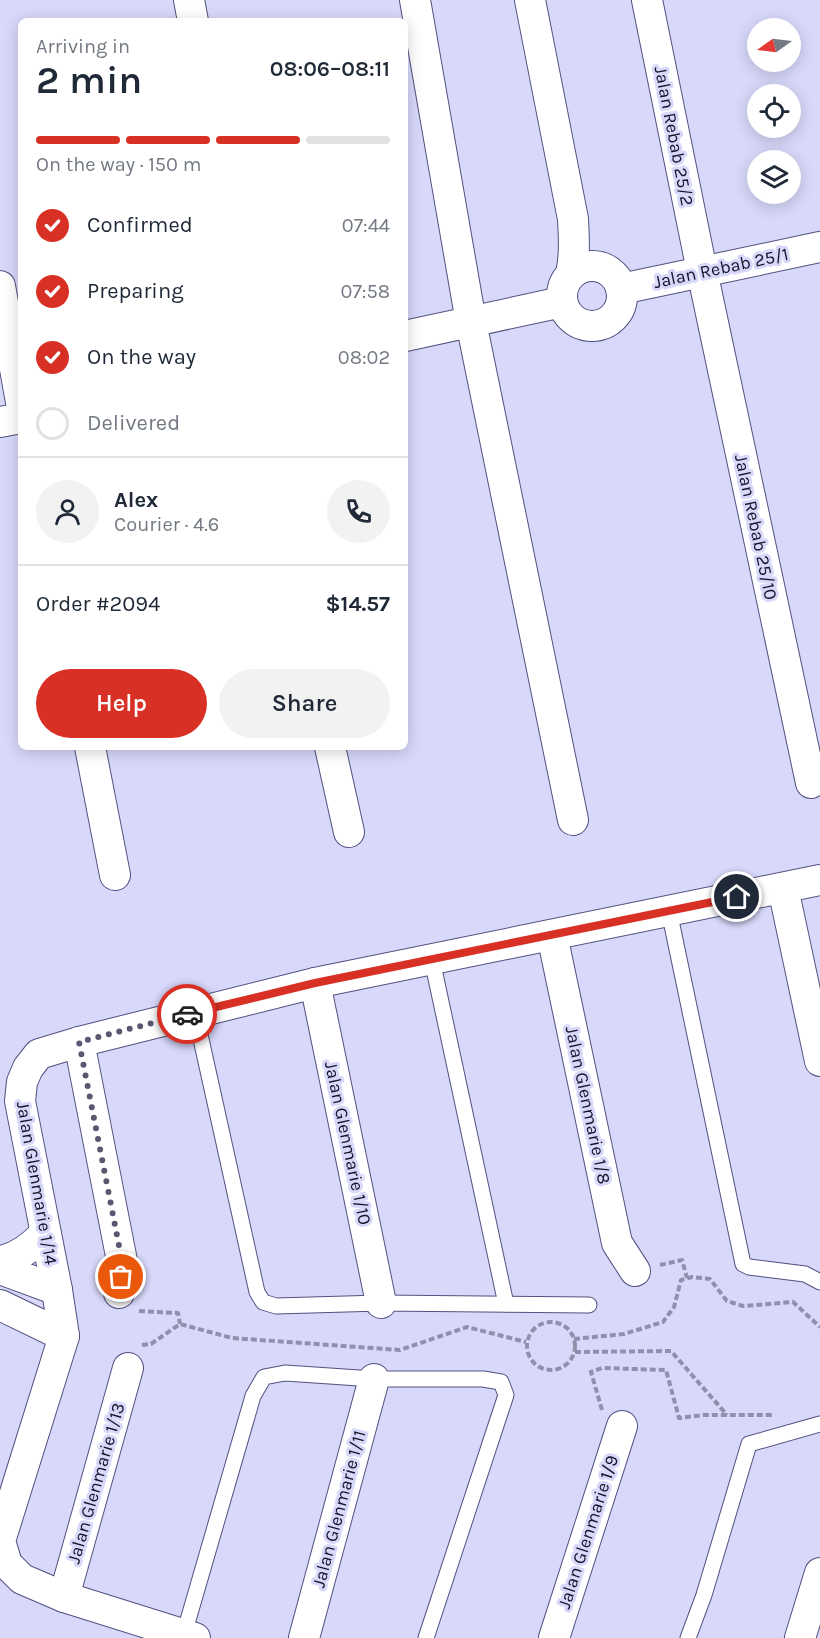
<!DOCTYPE html>
<html lang="en">
<head>
<meta charset="utf-8">
<style>
	body { margin:0; font-family:Karla,sans-serif; background:#f2f2f3; color:#1f2937; height:100vh; display:flex; flex-direction:column; font-size:22px; white-space:nowrap }
	* { box-sizing:border-box; margin:0 }
	p { font-size:20px; color:#747a83 }
	.icon { flex:none; width:33px; height:33px; fill:none; stroke:currentColor; stroke-width:2; stroke-linecap:round; stroke-linejoin:round }
	.map { position:relative; flex:1; overflow:hidden }
	.sheet { position:absolute; left:18px; top:18px; width:390px; height:732px; display:flex; flex-direction:column; background:#fff; border-radius:9px; box-shadow:0 3px 15px #0003 }
	.sheet>* { flex:none }
	.needle { width:39px; rotate:256deg }
	.tools { position:absolute; left:747px; top:18px; display:grid; gap:12px }
	.tools a { display:grid; place-items:center; width:54px; height:54px; border-radius:50%; background:#fff; box-shadow:0 3px 15px #0003; font-size:30px }
	.pin { position:absolute; display:grid; place-items:center; width:51px; height:51px; color:#fff; margin:-26px; border:3px solid #fff; border-radius:50%; box-shadow:0 2px 6px #0007 }
	.courier { position:absolute; display:grid; place-items:center; width:60px; height:60px; margin:-30px; border:4px solid #d93025; border-radius:50%; background:#fff; color:#222; box-shadow:0 2px 8px #0007 }
	.summary em { font-style:normal; font-weight:600 }
	.summary div { display:flex; flex-direction:column-reverse }
	.summary { display:flex; align-items:center; justify-content:space-between; height:102px; padding:0 18px }
	h1 { font-size:39px; font-weight:600; line-height:45px }
	.bar { display:grid; grid-template-columns:repeat(4,1fr); gap:9px 6px; align-content:center; height:72px; padding:0 18px }
	.bar i { height:8px; border-radius:4px; background:#e0e1e3 }
	.bar .current { background:#d93025 }
	.bar p { grid-column:span 4 }
	.line { display:flex; align-items:center; gap:15px; padding:0 18px; border-top:2px solid #e0e1e3 }
	.line div { flex:1 }
	.round { display:grid; place-items:center; flex:none; width:63px; height:63px; border-radius:32px; background:#f2f2f3 }
	ol { padding:0 18px; list-style:none }
	li { display:flex; align-items:center; gap:18px; height:66px }
	li p { margin-inline-start:auto }
	li .icon { padding:6px; border-radius:50%; background:#d93025; color:#fff; stroke-width:4 }
	li:last-child { color:#747a83 }
	li i { width:33px; height:33px; border:3px solid #e0e1e3; border-radius:50% }
	.primary-button { display:flex; gap:12px; margin-top:auto; padding:12px 18px }
	.primary-button a { flex:1; height:69px; border-radius:36px; background:#d93025; color:#fff; font-size:24px; font-weight:600; line-height:69px; text-align:center }
	.primary-button a+a { background:#f2f2f3; color:#1f2937 }
	.map>svg:first-child { display:block }
	.lines { fill:none; stroke-linecap:round; stroke-linejoin:round }
	.lane-casing { stroke:#525081; stroke-width:17 }
	.street-casing { stroke:#525081; stroke-width:32 }
	.path { stroke:#9090ad; stroke-width:4; stroke-dasharray:6 3; stroke-linecap:butt }
	.lane { stroke:#fff; stroke-width:15 }
	.street { stroke:#fff; stroke-width:30 }
	.done { stroke:#595871; stroke-width:6; stroke-dasharray:0 10.8 }
	.route { stroke:#d93025; stroke-width:8 }
	.labels { text-anchor:middle; dominant-baseline:central; stroke-width:6; stroke-linejoin:round; paint-order:stroke }
	.street-label { font-size:18px; fill:#141327; stroke:#d8d8fb }
</style>
</head>
<body>
<div class="map">
<svg width="820" height="1638" viewBox="0 0 820 1638">
	<rect width="100%" height="100%" fill="#d8d8fb"/>
	<g class="lines">
		<g class="lane-casing">
			<g id="lane">
				<polyline points="669,911 743,1264 749,1267 805,1274 820,1282"/>
				<polyline points="432,960 506,1304"/>
				<polyline points="195,1012 257,1292 263,1302 276,1306 381,1303 589,1305"/>
				<polyline points="184,1634 253,1396 264,1377 285,1373 374,1379 483,1379 501,1382 506,1395 426,1638"/>
				<polyline points="688,1638 704,1595 749,1444 820,1424"/>
			</g>
		</g>
		<g class="street-casing">
			<g id="street">
				<polyline points="189,0 193,21"/>
				<polyline points="415,0 471,322 573,820"/>
				<path d="M 530,0 L 573,219 C 574,238 575,255 571,274"/>
				<polyline points="647,0 702,271 811,783"/>
				<circle cx="592" cy="296" r="30"/>
				<polyline points="0,286 21,402"/>
				<polyline points="621,289 820,247"/>
				<polyline points="405,336 562,302"/>
				<polyline points="0,422 21,418"/>
				<polyline points="90,747 115,875"/>
				<polyline points="330,747 349,832"/>
				<polyline points="783,888 820,1061"/>
				<polyline points="552,935 617,1243 635,1271"/>
				<polyline points="315,983 381,1303"/>
				<polyline points="79,1042 122,1261 119,1293"/>
				<path d="M 0,1261 C 18,1258 33,1246 45,1233"/>
				<polyline points="0,1269 57,1290"/>
				<polyline points="0,1305 64,1336"/>
				<polyline points="64,1597 128,1368"/>
				<polyline points="195,1638 64,1597 22,1579 7,1564 0,1541 64,1336 57,1290 20,1101 22,1082 28,1068 39,1054 79,1042 315,983 820,880"/>
				<polyline points="304,1638 374,1379"/>
				<polyline points="554,1638 622,1426"/>
				<polyline points="800,1638 820,1573"/>
			</g>
		</g>
		<g class="path">
			<polyline points="660,1265 682,1260 687,1278"/>
			<polyline points="139,1311 178,1313 180,1324"/>
			<circle cx="551" cy="1346" r="24"/>
			<polyline points="574,1339 624,1334 663,1322 674,1307 681,1280 692,1277 710,1279 727,1301 743,1306 793,1302 820,1327"/>
			<polyline points="142,1345 151,1344 180,1324 232,1338 400,1350 467,1327 526,1342"/>
			<polyline points="575,1352 671,1351 727,1415"/>
			<polyline points="602,1410 591,1372 602,1368 666,1370 679,1418 704,1415 774,1415"/>
		</g>
		<use href="#lane" class="lane"/>
		<use href="#street" class="street"/>
	</g>
	<g class="lines">
		<polyline class="done" points="121,1277 122,1261 79,1042 187,1014"/>
		<polyline class="route" points="187,1014 315,983 737,897"/>
	</g>
	<g class="labels">
		<g class="street-label">
			<text transform="translate(674 136) rotate(79)">Jalan Rebab 25/2</text>
			<text transform="translate(721 268) rotate(-12)">Jalan Rebab 25/1</text>
			<text transform="translate(756 527) rotate(78)">Jalan Rebab 25/10</text>
			<text transform="translate(588 1105) rotate(78)">Jalan Glenmarie 1/8</text>
			<text transform="translate(348 1143) rotate(78)">Jalan Glenmarie 1/10</text>
			<text transform="translate(37 1183) rotate(80)">Jalan Glenmarie 1/14</text>
			<text transform="translate(96 1483) rotate(-74)">Jalan Glenmarie 1/13</text>
			<text transform="translate(339 1509) rotate(-75)">Jalan Glenmarie 1/11</text>
			<text transform="translate(588 1532) rotate(-72)">Jalan Glenmarie 1/9</text>
		</g>
	</g>
</svg>
<div class="tools">
<a><svg class="needle" viewBox="-14 -14 28 28"><path d="M0-13l5 13h-10z" fill="#e53935"/><path d="M0 13l5-13h-10z" fill="#747a83"/></svg></a>
<a><svg class="icon" aria-label="locate" viewBox="0 0 24 24"><circle cx="12" cy="12" r="6"/><path d="M12 2v4M12 18v4M2 12h4M18 12h4"/></svg></a>
<a><svg class="icon" aria-label="layers" viewBox="0 0 24 24"><path d="M12 4l9 5-9 5-9-5zM3 14l9 5 9-5"/></svg></a>
</div>
<div class="pin" style="left:121px;top:1277px;background:#ea580c"><svg class="icon" aria-label="bag" viewBox="0 0 24 24"><path d="M5 8h14l-1 12H6zM9 8a3 3 0 0 1 6 0"/></svg></div>
<div class="pin" style="left:737px;top:897px;background:#1f2937"><svg class="icon" aria-label="home" viewBox="0 0 24 24"><path d="M3 11l9-7 9 7M6 9v11h12V9"/></svg></div>
<div class="courier" style="left:187px;top:1014px"><svg class="icon" aria-label="car" viewBox="0 0 24 24"><path d="M5 17H2v-5l4-1 3-4h7l3 4 3 1v5h-3M9 17h6M6 11h13"/><circle cx="7" cy="17" r="2"/><circle cx="17" cy="17" r="2"/></svg></div>
<section class="sheet">
<div class="summary"><div><h1>2 min</h1><p>Arriving in</p></div><em>08:06–08:11</em></div>
<div class="bar"><i class="current"></i><i class="current"></i><i class="current"></i><i></i><p>On the way · 150 m</p></div>
<ol>
<li><svg class="icon" aria-label="check" viewBox="0 0 24 24"><path d="M5 12l5 5 9-10"/></svg>Confirmed<p>07:44</p></li>
<li><svg class="icon" aria-label="check" viewBox="0 0 24 24"><path d="M5 12l5 5 9-10"/></svg>Preparing<p>07:58</p></li>
<li><svg class="icon" aria-label="check" viewBox="0 0 24 24"><path d="M5 12l5 5 9-10"/></svg>On the way<p>08:02</p></li>
<li><i></i>Delivered</li>
</ol>
<div class="line" style="height:108px"><a class="round"><svg class="icon" aria-label="person" viewBox="0 0 24 24"><circle cx="12" cy="8" r="4"/><path d="M4 21q1-7 8-7t8 7"/></svg></a><div><b>Alex</b><p>Courier · 4.6</p></div><a class="round"><svg class="icon" aria-label="phone" viewBox="0 0 24 24"><path d="M5 4h4l2 5-3 2q2 4 5 5l2-3 5 2v4C11 20 4 13 5 4z"/></svg></a></div>
<div class="line" style="height:78px"><div>Order #2094</div><b>$14.57</b></div>
<div class="primary-button"><a>Help</a><a>Share</a></div>
</section>
</div>
</body>
</html>
